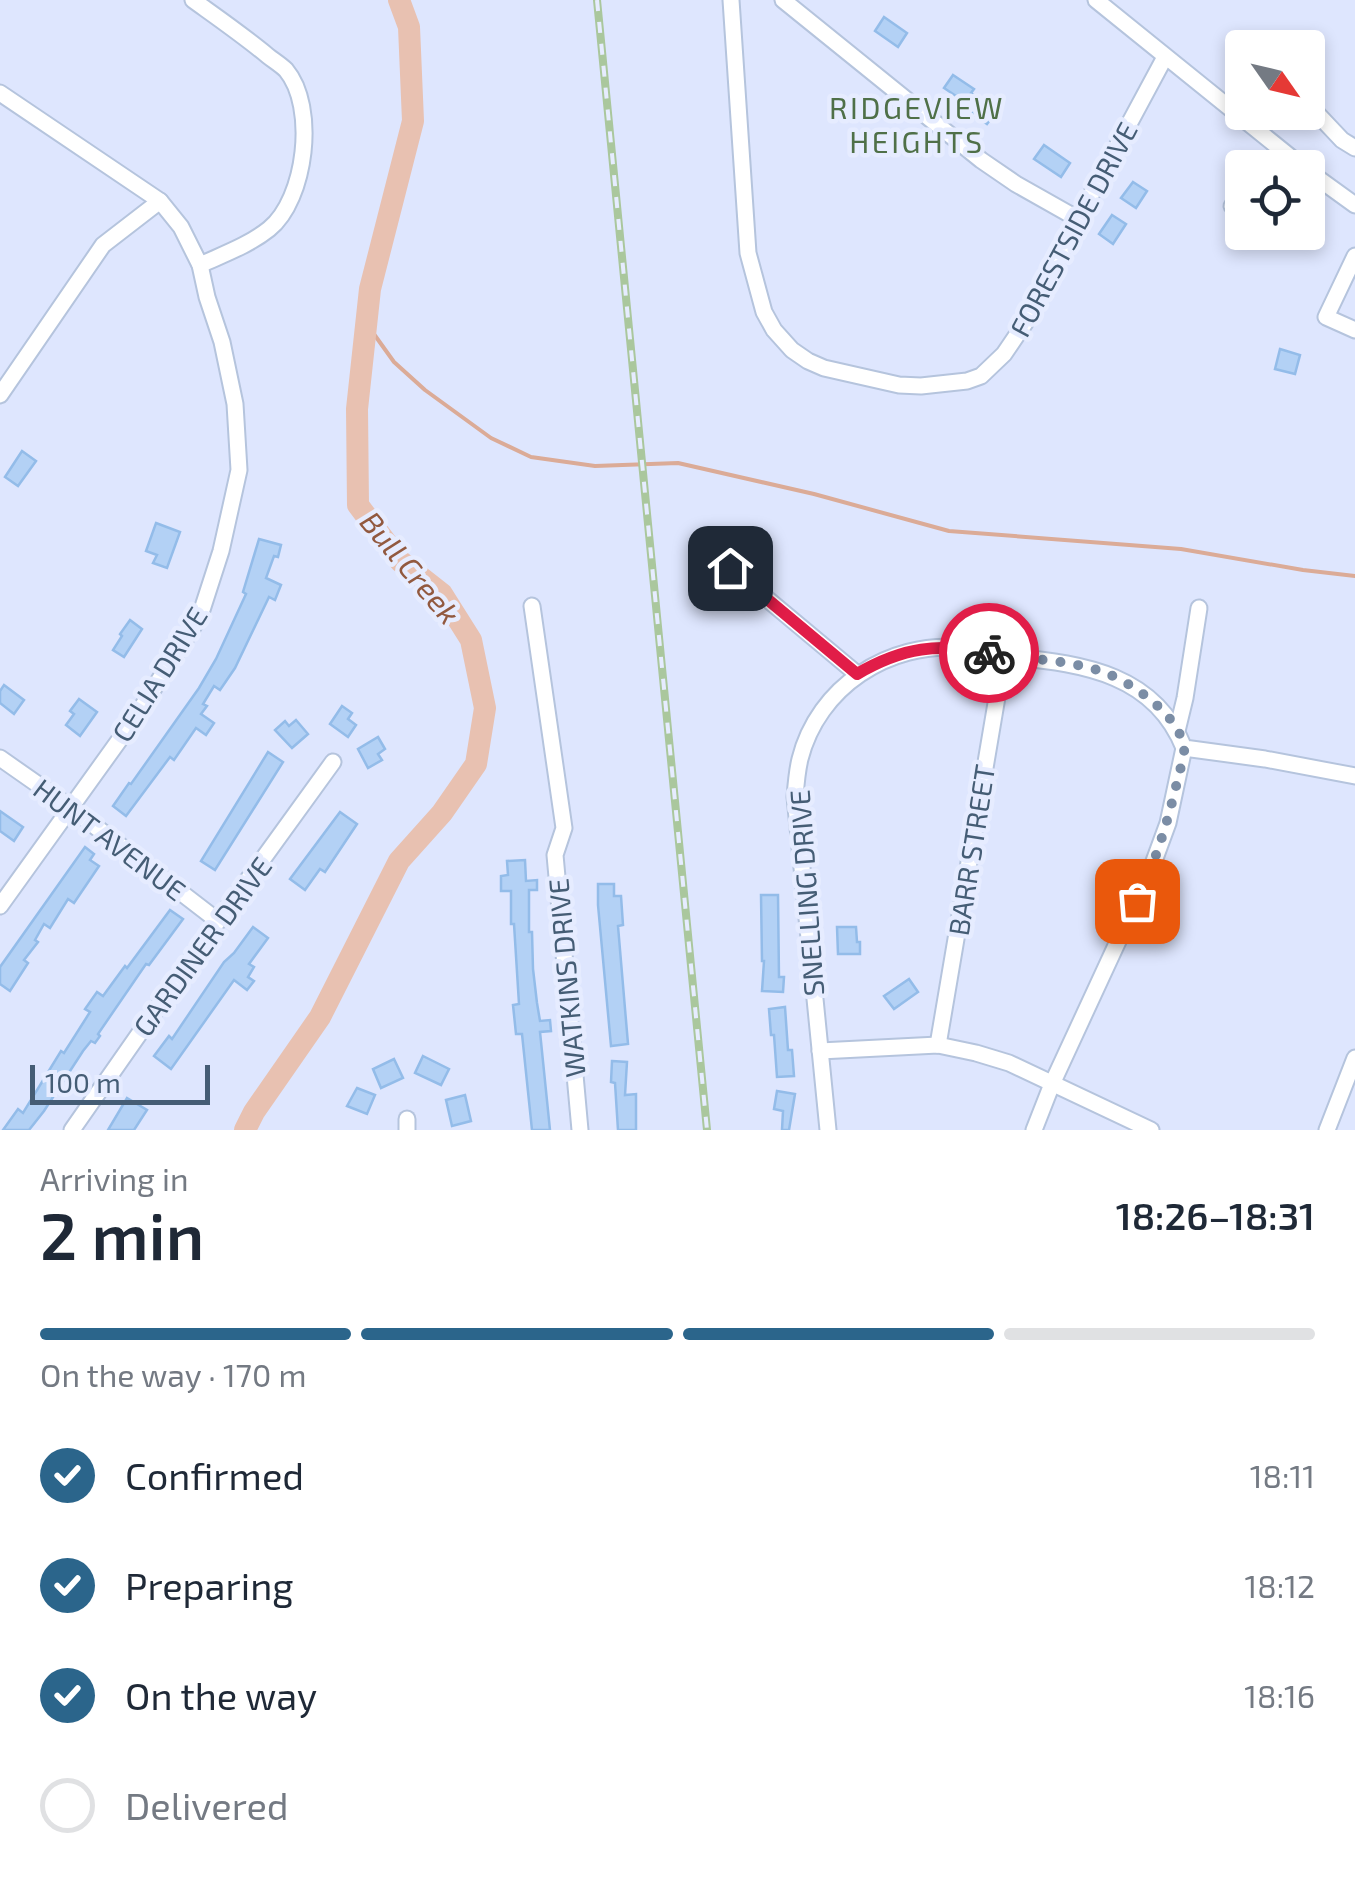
<!DOCTYPE html>
<html lang="en">
<head>
<meta charset="utf-8">
<style>
	body { margin:0; font-family:"Exo 2",sans-serif; background:#f6f6f7; color:#1f2937; height:100vh; display:flex; flex-direction:column; font-size:38px; white-space:nowrap }
	* { box-sizing:border-box; margin:0 }
	p { font-size:32px; color:#747a83 }
	.icon { flex:none; width:55px; height:55px; fill:none; stroke:currentColor; stroke-width:2; stroke-linecap:round; stroke-linejoin:round }
	.map { position:relative; height:1130px; overflow:hidden }
	.drawer { display:flex; flex-direction:column; background:#fff; flex:1 }
	.drawer>* { flex:none }
	.needle { width:65px; rotate:124deg }
	.buttons { position:absolute; left:1225px; top:30px; display:grid; gap:20px }
	.buttons a { display:grid; place-items:center; width:100px; height:100px; border-radius:10px; background:#fff; box-shadow:0 5px 15px #0003; font-size:50px }
	.scale { position:absolute; left:30px; bottom:25px; width:180px; box-sizing:border-box; padding-left:10px; border:5px solid #455d75; border-top:0; font-size:28px; line-height:35px; white-space:nowrap; color:#455d75; -webkit-text-stroke:8px #e6ecff; paint-order:stroke }
	.pin { position:absolute; display:grid; place-items:center; width:85px; height:85px; color:#fff; margin:-42px; border-radius:20px; box-shadow:0 5px 15px #0006 }
	.courier { position:absolute; display:grid; place-items:center; width:100px; height:100px; margin:-50px; border:8px solid #e11d48; border-radius:50%; background:#fff; color:#222; box-shadow:0 2px 12px #0007 }
	.overview em { font-style:normal; font-weight:600 }
	.overview div { display:flex; flex-direction:column-reverse }
	.overview { display:flex; align-items:center; justify-content:space-between; height:170px; padding:0 40px }
	h1 { font-size:65px; font-weight:600; line-height:75px }
	.bar { display:grid; grid-template-columns:repeat(4,1fr); gap:15px 10px; align-content:center; height:120px; padding:0 40px }
	.bar i { height:12px; border-radius:8px; background:#e0e1e3 }
	.bar .current { background:#2b658b }
	.bar p { grid-column:span 4 }
	ol { padding:0 40px; list-style:none }
	li { display:flex; align-items:center; gap:30px; height:110px }
	li p { margin-inline-start:auto }
	li .icon { padding:10px; border-radius:50%; background:#2b658b; color:#fff; stroke-width:4 }
	li:last-child { color:#747a83 }
	li i { width:55px; height:55px; border:5px solid #e0e1e3; border-radius:50% }
	.map>svg:first-child { display:block }
	.lines { fill:none; stroke-linecap:round; stroke-linejoin:round }
	.stream { stroke:#dbab97; stroke-width:4 }
	.river { stroke:#e8c1b1; stroke-width:22 }
	.building { fill:#b3d1f5; stroke:#93bce9; stroke-width:2.5 }
	.minor-casing { stroke:#b5c4dd; stroke-width:19 }
	.minor { stroke:#fff; stroke-width:15 }
	.rail-casing { stroke:#aac79d; stroke-width:8 }
	.rail { stroke:#e6ecff; stroke-width:4; stroke-dasharray:11; stroke-linecap:butt }
	.done { stroke:#7b8da5; stroke-width:10; stroke-dasharray:0 18 }
	.route { stroke:#e11d48; stroke-width:12 }
	.labels { text-anchor:middle; dominant-baseline:central; stroke-width:9; stroke-linejoin:round; paint-order:stroke }
	.street-label { font-size:28px; fill:#455d75; stroke:#e6ecff }
	.neighbourhood-label { font-size:30px; letter-spacing:2.5px; fill:#4f7048; stroke:#e6ecff }
	.water-label { font-size:30px; font-style:italic; fill:#92593f; stroke:#e6ecff }
</style>
</head>
<body>
<div class="map">
<svg width="1355" height="1130" viewBox="0 0 1355 1130">
	<rect width="100%" height="100%" fill="#dee6fe"/>
	<g class="lines">
		<polyline class="stream" points="366,323 394,362 425,390 491,438 531,457 595,466 678,463 814,494 949,531 1181,549 1303,570 1355,576"/>
		<polyline class="river" points="245,1130 254,1112 320,1017 399,861 442,813 476,764 485,708 471,640 442,594 400,561 358,505 357,409 370,289 413,121 409,27 399,0"/>
	</g>
	<g class="building">
		<polygon points="884,17 907,33 898,47 875,31"/>
		<polygon points="953,75 974,89 971,93 997,111 987,124 965,108 968,104 944,88"/>
		<polygon points="1044,145 1070,163 1061,177 1034,159"/>
		<polygon points="1133,182 1147,191 1136,208 1121,198"/>
		<polygon points="1112,215 1126,224 1113,244 1099,234"/>
		<polygon points="1280,349 1300,355 1295,374 1275,369"/>
		<polygon points="22,451 36,461 18,486 5,477"/>
		<polygon points="156,523 180,532 167,568 153,563 157,555 146,551"/>
		<polygon points="259,539 281,545 278,557 274,556 266,578 281,585 275,600 269,597 235,668 220,690 214,686 203,704 207,706 201,714 214,723 206,735 196,728 174,760 170,757 126,816 113,806 129,783 131,784 199,688 216,659 246,594 243,592"/>
		<polygon points="130,620 142,629 124,657 113,650 122,636 120,634"/>
		<polygon points="4,685 24,700 14,714 0,703 0,691"/>
		<polygon points="79,699 97,712 80,736 66,725 74,714 70,711"/>
		<polygon points="342,706 352,713 348,719 356,725 348,737 330,724"/>
		<polygon points="296,720 308,734 292,748 275,730 285,721 289,726"/>
		<polygon points="378,737 385,749 378,754 382,760 368,768 358,749"/>
		<polygon points="268,752 283,762 215,870 201,861"/>
		<polygon points="0,811 23,827 14,841 0,831"/>
		<polygon points="340,812 357,824 325,872 320,869 305,890 290,879"/>
		<polygon points="85,847 94,854 90,860 99,866 74,903 68,899 50,928 44,924 35,940 38,942 24,960 28,963 10,991 0,984 0,967"/>
		<polygon points="525,860 526,881 537,880 537,890 529,890 529,932 532,932 533,969 537,1003 540,1021 550,1020 551,1031 540,1032 550,1130 532,1130 522,1034 516,1034 513,1005 519,1004 514,924 511,924 511,891 501,891 501,876 508,875 507,861"/>
		<polygon points="598,884 614,884 614,896 621,896 623,925 618,926 628,1044 611,1046 598,905"/>
		<polygon points="761,895 778,895 779,977 784,977 783,992 762,991 764,961 762,961"/>
		<polygon points="170,910 183,919 149,965 146,964 98,1034 100,1036 95,1043 91,1041 83,1051 44,1111 29,1130 3,1130 18,1109 23,1113 61,1051 64,1053 90,1012 85,1009 97,992 103,996 125,966 127,968"/>
		<polygon points="253,927 268,938 249,964 254,967 248,977 254,981 247,990 234,980 171,1069 154,1056 169,1036 172,1039 224,962 234,953"/>
		<polygon points="837,927 856,927 857,942 860,942 860,954 838,954"/>
		<polygon points="909,979 918,992 894,1009 884,996"/>
		<polygon points="785,1007 788,1050 792,1050 794,1076 777,1077 774,1035 771,1035 769,1009"/>
		<polygon points="423,1056 449,1069 441,1085 415,1073"/>
		<polygon points="394,1059 403,1078 381,1088 373,1069"/>
		<polygon points="612,1061 627,1062 625,1095 636,1094 636,1130 618,1130 615,1083 611,1082"/>
		<polygon points="357,1088 375,1095 367,1114 347,1106"/>
		<polygon points="777,1091 795,1094 789,1130 782,1130 783,1111 774,1109"/>
		<polygon points="465,1095 471,1121 452,1126 446,1100"/>
		<polygon points="127,1098 147,1110 134,1130 108,1130"/>
	</g>
	<g class="lines">
		<g class="minor-casing">
			<g id="minor">
				<path d="M 193,0 C 218,18 244,36 268,56 C 273,60 281,65 286,70 C 317,107 306,199 269,229 C 249,245 224,254 200,265"/>
				<polyline points="731,0 748,253 764,312 774,330 792,350 808,361 824,368 899,385 921,386 967,381 981,376 1004,354 1025,323 1078,219 1165,57"/>
				<polyline points="783,0 981,160 1016,184 1078,219"/>
				<polyline points="1096,0 1304,168"/>
				<polyline points="0,93 160,201 181,227 200,265 207,297 222,342 235,404 239,470 221,551 200,616 133,721 0,906"/>
				<polyline points="1308,104 1342,140 1355,148"/>
				<polyline points="1308,171 1355,205"/>
				<polyline points="1232,206 1242,209"/>
				<polyline points="1355,256 1326,317 1355,330"/>
				<polyline points="0,395 103,245 160,201"/>
				<polyline points="730,568 857,674"/>
				<polyline points="532,606 564,828 555,855 580,1130"/>
				<polyline points="1177,731 1185,698 1199,608"/>
				<polyline points="0,758 70,807 218,921"/>
				<polyline points="938,1045 1004,656"/>
				<polyline points="820,1051 938,1045 976,1053 1009,1063 1151,1130"/>
				<polyline points="72,1130 218,921 333,762"/>
				<polyline points="407,1130 407,1119"/>
				<path d="M 828,1130 L 795,797 C 796,784 797,771 800,759 C 818,687 889,641 961,648 C 979,649 996,655 1014,657 C 1085,664 1155,675 1184,748 L 1265,759 L 1355,776"/>
				<polyline points="1034,1130 1052,1084 1150,872 1168,823 1184,748"/>
				<polyline points="1327,1130 1355,1058"/>
			</g>
		</g>
		<use href="#minor" class="minor"/>
		<g class="rail-casing">
			<polyline id="rail" points="597,0 707,1130"/>
		</g>
		<use href="#rail" class="rail"/>
	</g>
	<g class="lines">
		<path class="done" d="M 989,653 C 1026,660 1067,659 1103,672 C 1131,682 1180,715 1184,748 C 1185,756 1180,769 1178,778 C 1168,821 1156,861 1137,901"/>
		<path class="route" d="M 730,568 L 857,674 C 903,647 938,643 989,653"/>
	</g>
	<g class="labels">
		<g class="street-label">
			<text transform="translate(1073 229) rotate(-62)">FORESTSIDE DRIVE</text>
			<text transform="translate(159 674) rotate(-58)">CELIA DRIVE</text>
			<text transform="translate(110 839) rotate(37)">HUNT AVENUE</text>
			<text transform="translate(971 850) rotate(-81)">BARR STREET</text>
			<text transform="translate(806 893) rotate(-94)">SNELLING DRIVE</text>
			<text transform="translate(202 946) rotate(-54)">GARDINER DRIVE</text>
			<text transform="translate(566 978) rotate(-95)">WATKINS DRIVE</text>
		</g>
		<g class="neighbourhood-label">
			<text x="917" y="107">RIDGEVIEW<tspan x="917" dy="34">HEIGHTS</tspan></text>
		</g>
		<g class="water-label">
			<text transform="translate(411 567) rotate(50)">Bull Creek</text>
		</g>
	</g>
</svg>
<div class="buttons">
<a><svg class="needle" viewBox="-14 -14 28 28"><path d="M0-13l5 13h-10z" fill="#e53935"/><path d="M0 13l5-13h-10z" fill="#747a83"/></svg></a>
<a><svg class="icon" aria-label="locate" viewBox="0 0 24 24"><circle cx="12" cy="12" r="6"/><path d="M12 2v4M12 18v4M2 12h4M18 12h4"/></svg></a>
</div>
<div class="scale">100 m</div>
<div class="pin" style="left:1137px;top:901px;background:#ea580c"><svg class="icon" aria-label="bag" viewBox="0 0 24 24"><path d="M5 8h14l-1 12H6zM9 8a3 3 0 0 1 6 0"/></svg></div>
<div class="pin" style="left:730px;top:568px;background:#1f2937"><svg class="icon" aria-label="home" viewBox="0 0 24 24"><path d="M3 11l9-7 9 7M6 9v11h12V9"/></svg></div>
<div class="courier" style="left:989px;top:653px"><svg class="icon" aria-label="bike" viewBox="0 0 24 24"><circle cx="6" cy="16" r="4"/><circle cx="18" cy="16" r="4"/><path d="M6 16l4-8h5l3 8M10 8l3 8H6M13 5h3"/></svg></div>
</div>
<section class="drawer">
<div class="overview"><div><h1>2 min</h1><p>Arriving in</p></div><em>18:26–18:31</em></div>
<div class="bar"><i class="current"></i><i class="current"></i><i class="current"></i><i></i><p>On the way · 170 m</p></div>
<ol>
<li><svg class="icon" aria-label="check" viewBox="0 0 24 24"><path d="M5 12l5 5 9-10"/></svg>Confirmed<p>18:11</p></li>
<li><svg class="icon" aria-label="check" viewBox="0 0 24 24"><path d="M5 12l5 5 9-10"/></svg>Preparing<p>18:12</p></li>
<li><svg class="icon" aria-label="check" viewBox="0 0 24 24"><path d="M5 12l5 5 9-10"/></svg>On the way<p>18:16</p></li>
<li><i></i>Delivered</li>
</ol>
</section>
</body>
</html>
